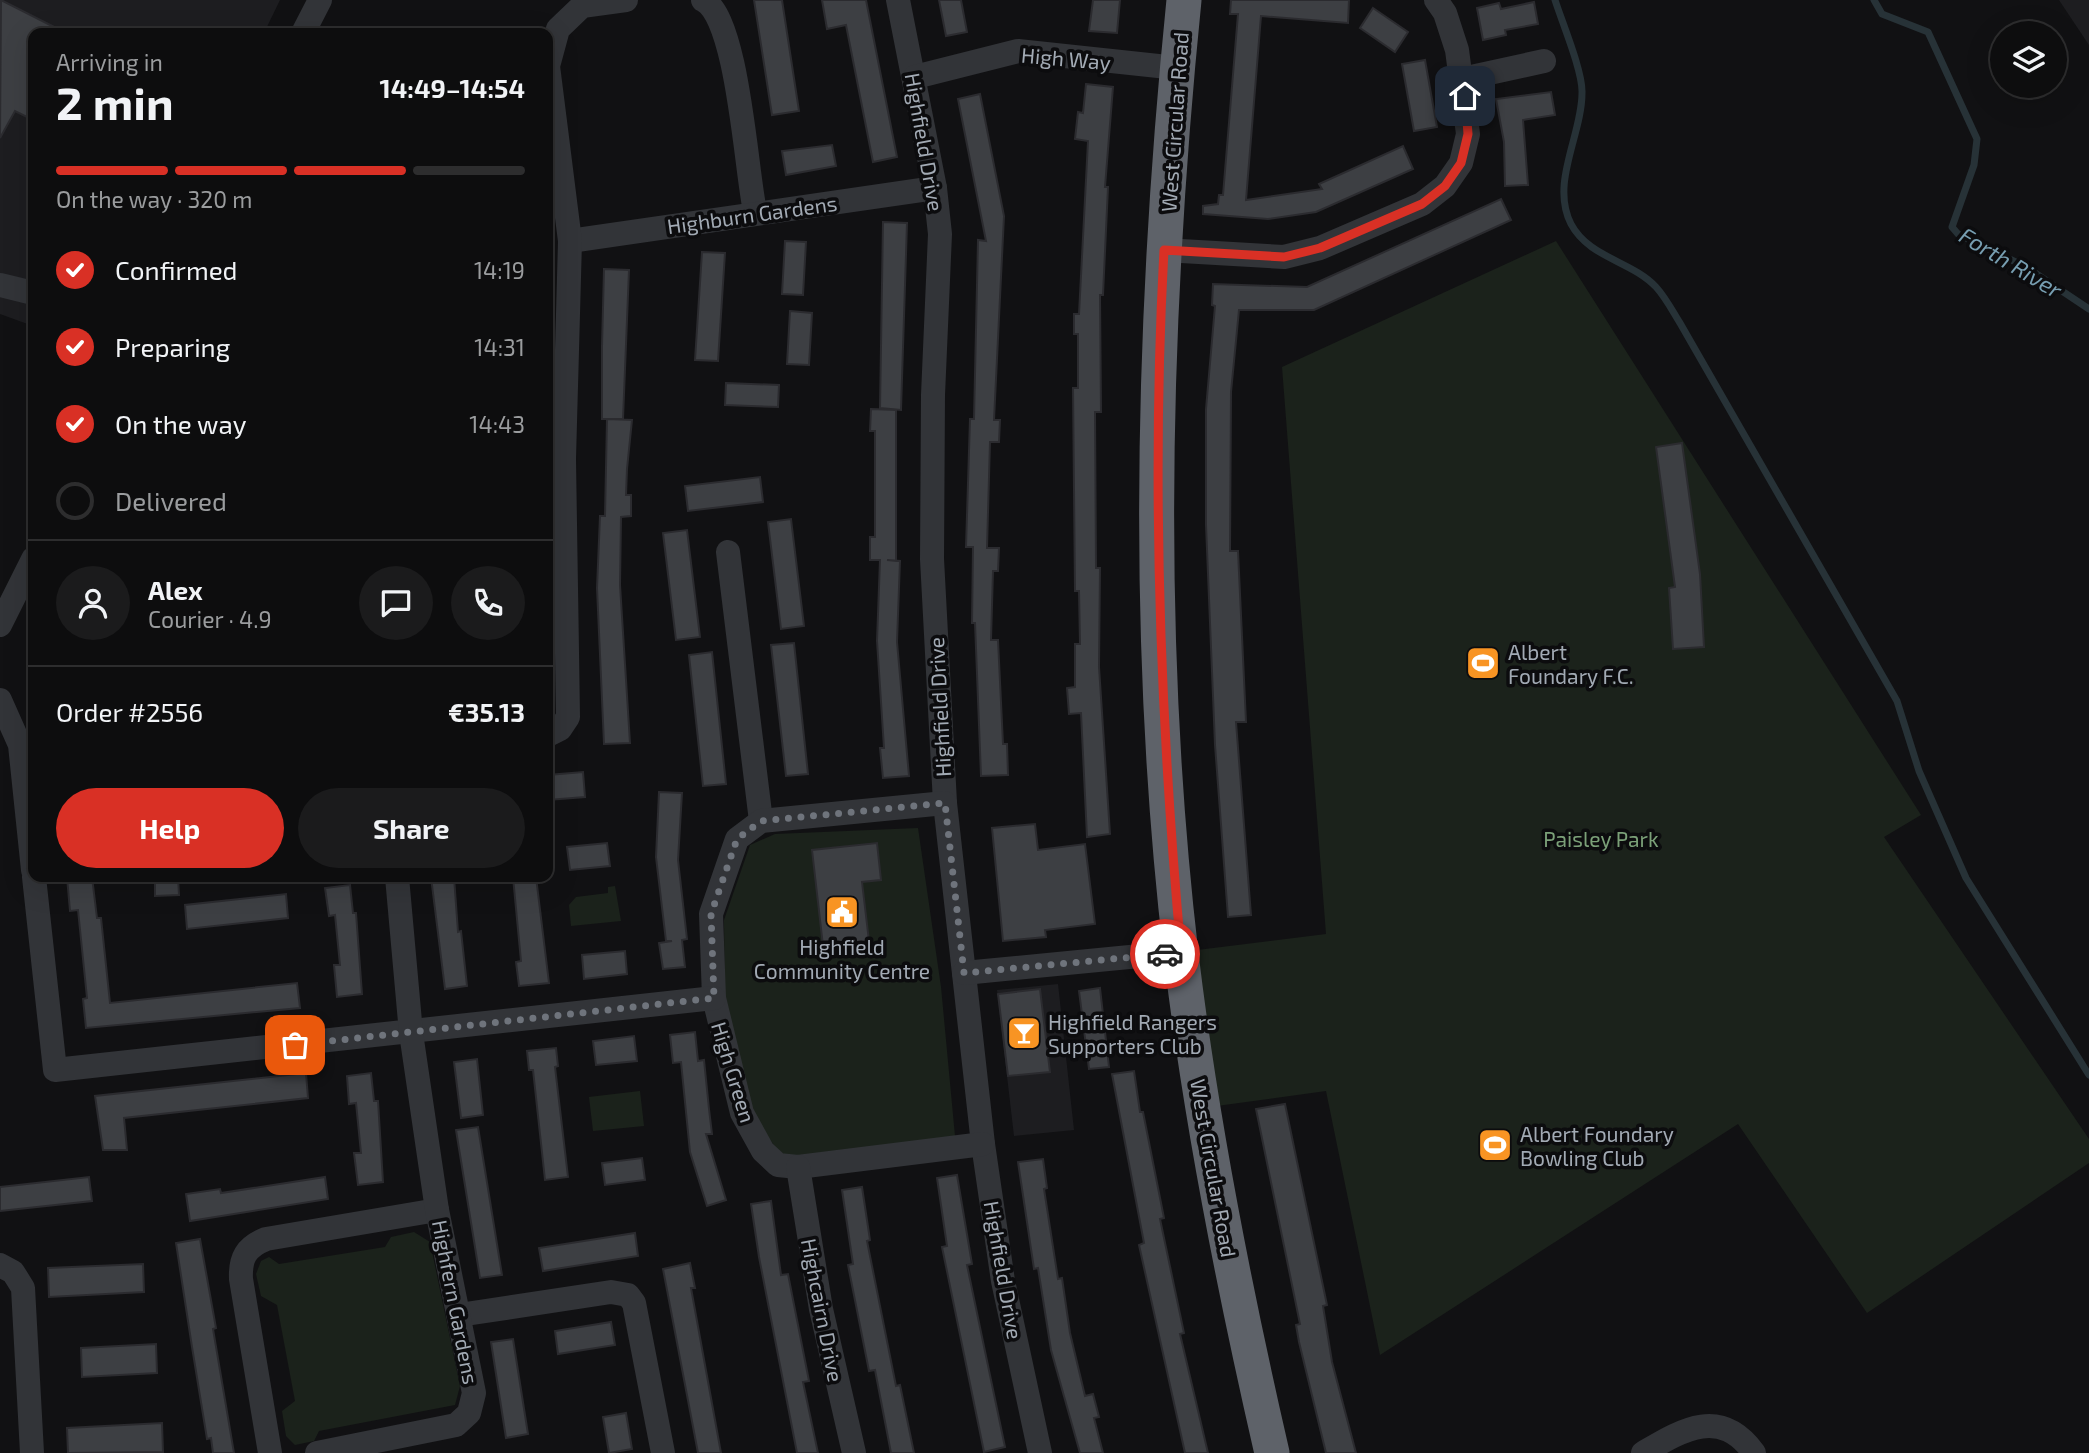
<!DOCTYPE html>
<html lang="en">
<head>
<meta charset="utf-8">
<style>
	body { margin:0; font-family:"Exo 2",sans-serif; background:#1b1b1c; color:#f1f3f6; height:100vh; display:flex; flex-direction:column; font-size:26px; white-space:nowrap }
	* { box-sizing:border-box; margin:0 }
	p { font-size:23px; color:#9a9c9e }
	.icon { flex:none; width:38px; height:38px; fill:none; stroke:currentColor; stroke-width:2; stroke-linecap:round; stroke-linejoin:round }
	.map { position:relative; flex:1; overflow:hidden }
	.side { position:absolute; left:28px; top:28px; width:525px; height:854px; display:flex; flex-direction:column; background:#0d0d0e; border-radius:14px; box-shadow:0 7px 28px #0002,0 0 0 2px #2d2d2e }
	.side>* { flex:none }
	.controls { position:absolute; left:1990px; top:21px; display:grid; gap:14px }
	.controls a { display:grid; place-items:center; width:77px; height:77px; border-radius:50%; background:#0d0d0e; box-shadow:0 7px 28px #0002,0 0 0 2px #2d2d2e; font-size:35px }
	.pin { position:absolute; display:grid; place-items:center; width:60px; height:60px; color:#fff; margin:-30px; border-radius:14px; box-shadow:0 4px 10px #0006 }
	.courier { position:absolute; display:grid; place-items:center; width:70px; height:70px; margin:-35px; border:5px solid #d93025; border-radius:50%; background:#fff; color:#222; box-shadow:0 2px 9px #0007 }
	.summary em { font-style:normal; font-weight:700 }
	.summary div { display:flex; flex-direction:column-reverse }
	.summary { display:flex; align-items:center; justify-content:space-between; height:119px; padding:0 28px }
	h1 { font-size:46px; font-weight:700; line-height:52px }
	.bar { display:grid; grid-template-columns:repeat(4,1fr); gap:10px 7px; align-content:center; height:84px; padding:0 28px }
	.bar i { height:9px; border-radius:5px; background:#2d2d2e }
	.bar .selected { background:#d93025 }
	.bar p { grid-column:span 4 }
	.line { display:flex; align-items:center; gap:18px; padding:0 28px; border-top:2px solid #2d2d2e }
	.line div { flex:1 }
	.round { display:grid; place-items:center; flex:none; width:74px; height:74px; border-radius:37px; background:#1b1b1c }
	ol { padding:0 28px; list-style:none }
	li { display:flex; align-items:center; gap:21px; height:77px }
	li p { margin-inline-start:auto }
	li .icon { padding:7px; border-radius:50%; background:#d93025; color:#fff; stroke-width:4 }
	li:last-child { color:#9a9c9e }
	li i { width:38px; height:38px; border:4px solid #2d2d2e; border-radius:50% }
	.action { display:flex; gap:14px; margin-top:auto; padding:14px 28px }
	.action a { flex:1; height:80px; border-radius:42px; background:#d93025; color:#fff; font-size:28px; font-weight:700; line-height:80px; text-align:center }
	.action a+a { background:#1b1b1c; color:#f1f3f6 }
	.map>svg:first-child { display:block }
	.built { fill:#1d1d20 }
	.green { fill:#1b221b }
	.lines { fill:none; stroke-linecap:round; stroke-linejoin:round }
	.stream { stroke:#273237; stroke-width:7 }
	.building { fill:#3d3f43; stroke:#2b2b2f; stroke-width:2 }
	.minor { stroke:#323438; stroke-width:24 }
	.highway { stroke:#5e6269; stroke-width:35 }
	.done { stroke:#6f747c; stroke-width:7; stroke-dasharray:0 12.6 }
	.route { stroke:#d93025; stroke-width:9 }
	.labels { text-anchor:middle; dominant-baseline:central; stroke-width:7; stroke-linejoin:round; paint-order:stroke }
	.street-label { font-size:21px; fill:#a2aab4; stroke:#0c0c0e }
	.poi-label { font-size:21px; fill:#a2aab4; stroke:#0c0c0e; text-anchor:start }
	.park-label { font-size:21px; fill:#7ba078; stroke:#0c0c0e }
	.water-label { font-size:23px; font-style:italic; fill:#779eb1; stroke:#0c0c0e }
</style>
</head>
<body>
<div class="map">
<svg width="2089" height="1453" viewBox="0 0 2089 1453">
	<rect width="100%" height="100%" fill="#111113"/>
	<g class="built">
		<polygon points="0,0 280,0 264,33 33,33 33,326 0,314"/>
		<polygon points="2059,0 2089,0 2089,45"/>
		<polygon points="1058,984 1074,1130 1014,1136 997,990"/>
	</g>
	<g class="green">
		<polygon points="1556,241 1921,815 1884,837 2089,1139 2089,1163 1867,1313 1738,1124 1380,1355 1326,1091 1202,1108 1181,952 1326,934 1282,367"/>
		<polygon points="918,828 941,987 955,1136 784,1158 754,1119 725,1007 724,920 750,845 775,834"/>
		<polygon points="615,886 621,921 571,926 569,905 576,897 608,893 608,887"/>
		<polygon points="640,1091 644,1126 593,1131 589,1097"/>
		<polygon points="414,1232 430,1242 460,1386 455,1405 319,1431 314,1441 295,1445 286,1436 282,1411 295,1401 277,1305 261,1296 256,1274 261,1261 269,1257 279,1264 385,1247 391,1237"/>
	</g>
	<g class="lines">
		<g class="stream">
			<path d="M 1555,0 C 1562,22 1583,72 1582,93 C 1582,135 1550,183 1571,224 C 1589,258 1632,261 1656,287 C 1666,298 1673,312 1680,323 L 1897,701 L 1919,771 L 1966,878 L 2089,1075"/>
			<polyline points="1874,0 1882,14 1928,32 1977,139 1974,165 1952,227 1958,234 2026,267 2089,309"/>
		</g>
	</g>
	<g class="building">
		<polygon points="1,0 66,33 33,33 33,120 15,111 0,138"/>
		<polygon points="754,0 782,0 799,111 772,115"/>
		<polygon points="822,0 866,0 897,157 873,162 846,25 827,29"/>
		<polygon points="939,0 961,0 967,32 946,36"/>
		<polygon points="1093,0 1120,0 1117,33 1089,31"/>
		<polygon points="1231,0 1349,0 1348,23 1261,16 1246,200 1322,189 1319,184 1403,146 1413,169 1316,212 1268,219 1203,214 1203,206 1218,204 1219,195 1223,195 1238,14 1230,14"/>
		<polygon points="1534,2 1538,24 1505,30 1506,35 1483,40 1477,8 1499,3 1501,9"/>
		<polygon points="1373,8 1408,32 1395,52 1360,28"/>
		<polygon points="1425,60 1437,127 1414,131 1402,64"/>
		<polygon points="1086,84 1113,87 1105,187 1108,187 1103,295 1100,295 1101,412 1095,412 1096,568 1100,568 1099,667 1110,834 1087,837 1081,713 1069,714 1067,688 1075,687 1075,644 1080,644 1079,591 1075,591 1073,388 1078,388 1078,334 1074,334 1074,314 1079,314 1088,141 1075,139 1078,112 1083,113"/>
		<polygon points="1551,92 1555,115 1523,120 1528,185 1505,186 1504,142 1496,99"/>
		<polygon points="980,94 1004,216 994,420 1000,420 999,442 990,442 987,548 999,548 998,571 993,571 991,640 998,640 1003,744 1007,744 1008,775 981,776 975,623 972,623 973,547 966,547 970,419 974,419 978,240 986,241 958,99"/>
		<polygon points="832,145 836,166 786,175 782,151"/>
		<polygon points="1501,199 1511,220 1314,310 1239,310 1231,392 1230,551 1238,551 1246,722 1236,722 1251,915 1228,917 1215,745 1206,525 1206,409 1215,306 1212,305 1213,284 1307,287"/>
		<polygon points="883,222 907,223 901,410 880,408"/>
		<polygon points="785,241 806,242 803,295 782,294"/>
		<polygon points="702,252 725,253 718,361 695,360"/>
		<polygon points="604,269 629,270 623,419 607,419 632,420 627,469 626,495 631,495 631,516 621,517 620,585 630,743 604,744 597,588 600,516 605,516 607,419 602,419 602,346"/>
		<polygon points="790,311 812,313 809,365 787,364"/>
		<polygon points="726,383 779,385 778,407 725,405"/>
		<polygon points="871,409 896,410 896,561 887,560 900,561 897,642 909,776 883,778 880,748 884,748 877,641 880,560 870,560 870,537 875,537 875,431 870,431"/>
		<polygon points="1682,443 1700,574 1704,647 1673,649 1669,588 1675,587 1656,447"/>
		<polygon points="760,477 763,502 688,511 685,486"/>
		<polygon points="791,519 804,626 781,629 768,522"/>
		<polygon points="687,530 700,637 676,640 663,533"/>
		<polygon points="794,643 808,774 786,776 771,645"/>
		<polygon points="712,652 726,784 703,786 689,655"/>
		<polygon points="583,772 585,797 548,800 548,775"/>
		<polygon points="659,792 682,793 678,860 687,939 682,940 685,967 663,969 659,943 672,941 666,941 656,857"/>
		<polygon points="1035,824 1038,850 1085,844 1095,924 1045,930 1046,937 1003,941 992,828"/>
		<polygon points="607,843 610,866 570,870 567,847"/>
		<polygon points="877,843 881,880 862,882 869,941 823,946 812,850"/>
		<polygon points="67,877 92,877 97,918 101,918 110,1003 297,983 300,1008 86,1028 83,999 87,998 78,910 70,911"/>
		<polygon points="155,877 178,877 179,895 155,896"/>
		<polygon points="431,877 454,877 458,932 461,931 467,986 445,989"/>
		<polygon points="513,877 536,877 549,983 519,986 516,962 521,961"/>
		<polygon points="350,885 353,913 356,913 362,994 337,997 334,965 340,965 335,915 329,916 325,888"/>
		<polygon points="286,894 288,918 187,929 185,905"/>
		<polygon points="625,951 627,974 584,979 582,955"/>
		<polygon points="1100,988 1109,1067 1089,1069 1079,991"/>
		<polygon points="1040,989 1050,1072 1008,1076 998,994"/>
		<polygon points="695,1032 698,1061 704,1060 709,1109 712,1134 706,1134 726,1200 707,1206 690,1152 681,1062 673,1063 670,1035"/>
		<polygon points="634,1036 637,1061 596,1065 593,1041"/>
		<polygon points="556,1048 558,1066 555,1067 568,1177 545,1180 533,1070 529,1070 527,1051"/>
		<polygon points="477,1059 483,1115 461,1118 454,1062"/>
		<polygon points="1134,1071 1140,1112 1143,1112 1164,1218 1160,1219 1184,1333 1180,1334 1208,1453 1185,1453 1139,1245 1144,1243 1112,1074"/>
		<polygon points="306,1073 308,1098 124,1118 127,1150 103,1150 95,1096"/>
		<polygon points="371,1073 374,1101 378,1101 383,1182 358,1185 354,1153 361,1153 356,1103 349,1104 347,1076"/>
		<polygon points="1285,1104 1327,1305 1323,1306 1332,1362 1356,1453 1326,1453 1299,1342 1296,1325 1300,1324 1256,1109"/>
		<polygon points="478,1127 502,1275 480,1278 456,1130"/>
		<polygon points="642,1158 645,1180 605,1185 602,1163"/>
		<polygon points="1043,1159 1047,1188 1044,1189 1058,1279 1062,1278 1070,1333 1085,1396 1093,1394 1099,1417 1094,1418 1103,1453 1080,1453 1051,1350 1038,1268 1034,1269 1018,1162"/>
		<polygon points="957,1175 972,1264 967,1265 1005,1447 984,1452 942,1247 947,1246 937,1178"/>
		<polygon points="89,1177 92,1201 0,1211 0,1187"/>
		<polygon points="325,1177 328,1199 190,1221 186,1194 220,1189 221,1193"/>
		<polygon points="862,1187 870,1240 867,1241 896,1386 900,1385 914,1453 891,1453 875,1370 869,1371 848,1265 853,1264 842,1190"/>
		<polygon points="771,1201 781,1275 788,1274 809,1381 803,1382 818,1453 797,1453 759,1257 751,1204"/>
		<polygon points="635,1233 638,1256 543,1271 539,1248"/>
		<polygon points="200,1239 216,1328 213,1329 234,1453 213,1453 211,1438 207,1439 192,1347 176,1243"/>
		<polygon points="690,1263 695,1288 691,1288 721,1453 698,1453 663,1269"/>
		<polygon points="143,1264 144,1292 49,1297 48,1268"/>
		<polygon points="611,1322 615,1345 558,1354 555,1331"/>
		<polygon points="513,1339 528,1434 506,1438 491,1342"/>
		<polygon points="156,1344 157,1373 82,1377 81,1348"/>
		<polygon points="626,1413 632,1449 609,1453 603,1417"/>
		<polygon points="162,1423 163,1452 68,1453 67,1428"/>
	</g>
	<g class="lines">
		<g class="minor">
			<path d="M 703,0 C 738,17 746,171 755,211"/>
			<polyline points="898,0 935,188 940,234 933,395 932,559 945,803 983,1144 1003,1281 1040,1453"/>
			<polyline points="303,33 320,0"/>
			<polyline points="915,77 1018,51 1177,68"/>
			<polyline points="1462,79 1544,61"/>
			<polyline points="570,241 935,188"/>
			<polyline points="1164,250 1284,257 1320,248 1422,204 1445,186 1461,163 1468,134 1457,50 1445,13 1436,0"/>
			<polyline points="0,285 33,293"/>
			<polyline points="728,552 761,821"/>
			<polyline points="0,625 33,559"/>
			<polyline points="0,700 20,745 33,870"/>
			<polyline points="548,735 560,729 568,717 564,459 570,241 548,66 558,29 582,6 626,0"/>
			<polyline points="945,803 761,821 737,839 711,914 714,998 742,1113 763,1151 778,1165 798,1167 983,1144"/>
			<polyline points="34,877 55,1070 714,998"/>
			<polyline points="964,973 1181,952"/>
			<polyline points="798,1167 821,1309 854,1453"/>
			<polyline points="0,1265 13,1272 23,1288 32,1453"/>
			<polyline points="459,1315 611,1292 628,1295 634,1303 663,1453"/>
			<path d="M 270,1453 L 241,1279 C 240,1258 246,1247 266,1239 L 437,1210"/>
			<polyline points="317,1453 456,1425 469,1413 474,1393 437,1210 411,1033 397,877"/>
			<path d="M 1643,1453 C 1682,1430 1720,1406 1754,1453"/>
		</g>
		<path class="highway" d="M 1184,0 C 1152,316 1144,638 1181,954 C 1201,1123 1234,1288 1272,1453"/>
	</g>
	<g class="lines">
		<polyline class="done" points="295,1045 714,998 711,914 737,839 761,821 945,803 964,973 1165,954"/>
		<path class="route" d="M 1165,954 L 1181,952 C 1160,718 1151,485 1164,250 L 1284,257 L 1320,248 L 1422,204 L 1445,186 L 1461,163 L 1468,134 L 1465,96"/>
	</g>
	<defs>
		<g id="stadium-square" transform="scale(1.75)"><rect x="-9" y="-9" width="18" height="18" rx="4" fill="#f89423" stroke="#0c0c0e"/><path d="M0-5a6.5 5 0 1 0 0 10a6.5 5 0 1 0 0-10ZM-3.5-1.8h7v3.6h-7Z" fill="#fff"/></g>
		<g id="civic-square" transform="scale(1.75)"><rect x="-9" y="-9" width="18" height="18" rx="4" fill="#f89423" stroke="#0c0c0e"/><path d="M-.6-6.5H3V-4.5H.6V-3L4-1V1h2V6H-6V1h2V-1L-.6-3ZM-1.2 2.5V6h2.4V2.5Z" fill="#fff"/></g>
		<g id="bar-square" transform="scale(1.75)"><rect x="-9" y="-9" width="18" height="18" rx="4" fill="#f89423" stroke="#0c0c0e"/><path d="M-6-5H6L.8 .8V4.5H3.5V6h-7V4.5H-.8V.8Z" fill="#fff"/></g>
	</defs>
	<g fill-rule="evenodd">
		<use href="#stadium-square" x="1483" y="663"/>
		<use href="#civic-square" x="842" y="912"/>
		<use href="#bar-square" x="1024" y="1033"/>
		<use href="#stadium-square" x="1495" y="1145"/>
	</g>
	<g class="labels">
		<g class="street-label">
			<text transform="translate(1066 58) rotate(5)">High Way</text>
			<text transform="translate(1174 122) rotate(-86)">West Circular Road</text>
			<text transform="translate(925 142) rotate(80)">Highfield Drive</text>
			<text transform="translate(752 214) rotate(-8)">Highburn Gardens</text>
			<text transform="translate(939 707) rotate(-93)">Highfield Drive</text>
			<text transform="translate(734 1072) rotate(73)">High Green</text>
			<text transform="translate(1214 1168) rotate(80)">West Circular Road</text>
			<text transform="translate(1004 1270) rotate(80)">Highfield Drive</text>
			<text transform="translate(456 1302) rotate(79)">Highfern Gardens</text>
			<text transform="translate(823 1310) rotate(79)">Highcairn Drive</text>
		</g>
		<g class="poi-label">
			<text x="1508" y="651">Albert<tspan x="1508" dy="24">Foundary F.C.</tspan></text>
			<text x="842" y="946" text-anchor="middle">Highfield<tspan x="842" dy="24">Community Centre</tspan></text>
			<text x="1048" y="1021">Highfield Rangers<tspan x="1048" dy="24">Supporters Club</tspan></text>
			<text x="1520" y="1133">Albert Foundary<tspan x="1520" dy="24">Bowling Club</tspan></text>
		</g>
		<g class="park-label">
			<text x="1601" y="838">Paisley Park</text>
		</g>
		<g class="water-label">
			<text transform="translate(2011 262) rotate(31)">Forth River</text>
		</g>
	</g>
</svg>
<div class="controls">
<a><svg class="icon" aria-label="layers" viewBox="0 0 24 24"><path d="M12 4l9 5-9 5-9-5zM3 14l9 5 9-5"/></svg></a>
</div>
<div class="pin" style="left:295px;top:1045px;background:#ea580c"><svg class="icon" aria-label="bag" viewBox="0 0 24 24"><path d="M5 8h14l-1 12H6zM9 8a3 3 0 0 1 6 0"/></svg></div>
<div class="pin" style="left:1465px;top:96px;background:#1f2937"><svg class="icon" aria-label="home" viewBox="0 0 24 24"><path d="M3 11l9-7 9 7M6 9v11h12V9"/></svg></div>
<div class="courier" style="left:1165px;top:954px"><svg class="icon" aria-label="car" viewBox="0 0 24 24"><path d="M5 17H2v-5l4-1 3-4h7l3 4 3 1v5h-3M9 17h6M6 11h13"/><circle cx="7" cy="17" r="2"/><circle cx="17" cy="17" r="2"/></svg></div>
<section class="side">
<div class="summary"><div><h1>2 min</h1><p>Arriving in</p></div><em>14:49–14:54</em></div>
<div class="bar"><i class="selected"></i><i class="selected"></i><i class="selected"></i><i></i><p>On the way · 320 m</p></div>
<ol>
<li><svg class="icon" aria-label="check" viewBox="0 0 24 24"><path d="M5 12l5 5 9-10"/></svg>Confirmed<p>14:19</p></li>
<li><svg class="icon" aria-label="check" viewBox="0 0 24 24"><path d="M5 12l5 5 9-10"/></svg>Preparing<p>14:31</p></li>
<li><svg class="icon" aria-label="check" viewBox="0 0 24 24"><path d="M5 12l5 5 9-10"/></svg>On the way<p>14:43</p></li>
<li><i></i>Delivered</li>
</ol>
<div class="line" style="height:126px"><a class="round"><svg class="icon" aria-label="person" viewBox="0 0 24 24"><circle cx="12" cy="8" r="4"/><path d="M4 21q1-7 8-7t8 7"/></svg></a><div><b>Alex</b><p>Courier · 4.9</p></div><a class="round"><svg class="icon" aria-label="chat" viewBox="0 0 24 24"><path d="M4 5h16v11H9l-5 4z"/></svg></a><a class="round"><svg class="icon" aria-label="phone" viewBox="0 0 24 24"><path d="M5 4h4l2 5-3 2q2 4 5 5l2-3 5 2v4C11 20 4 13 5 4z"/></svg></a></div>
<div class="line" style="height:91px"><div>Order #2556</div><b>€35.13</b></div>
<div class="action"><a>Help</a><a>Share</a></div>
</section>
</div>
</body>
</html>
